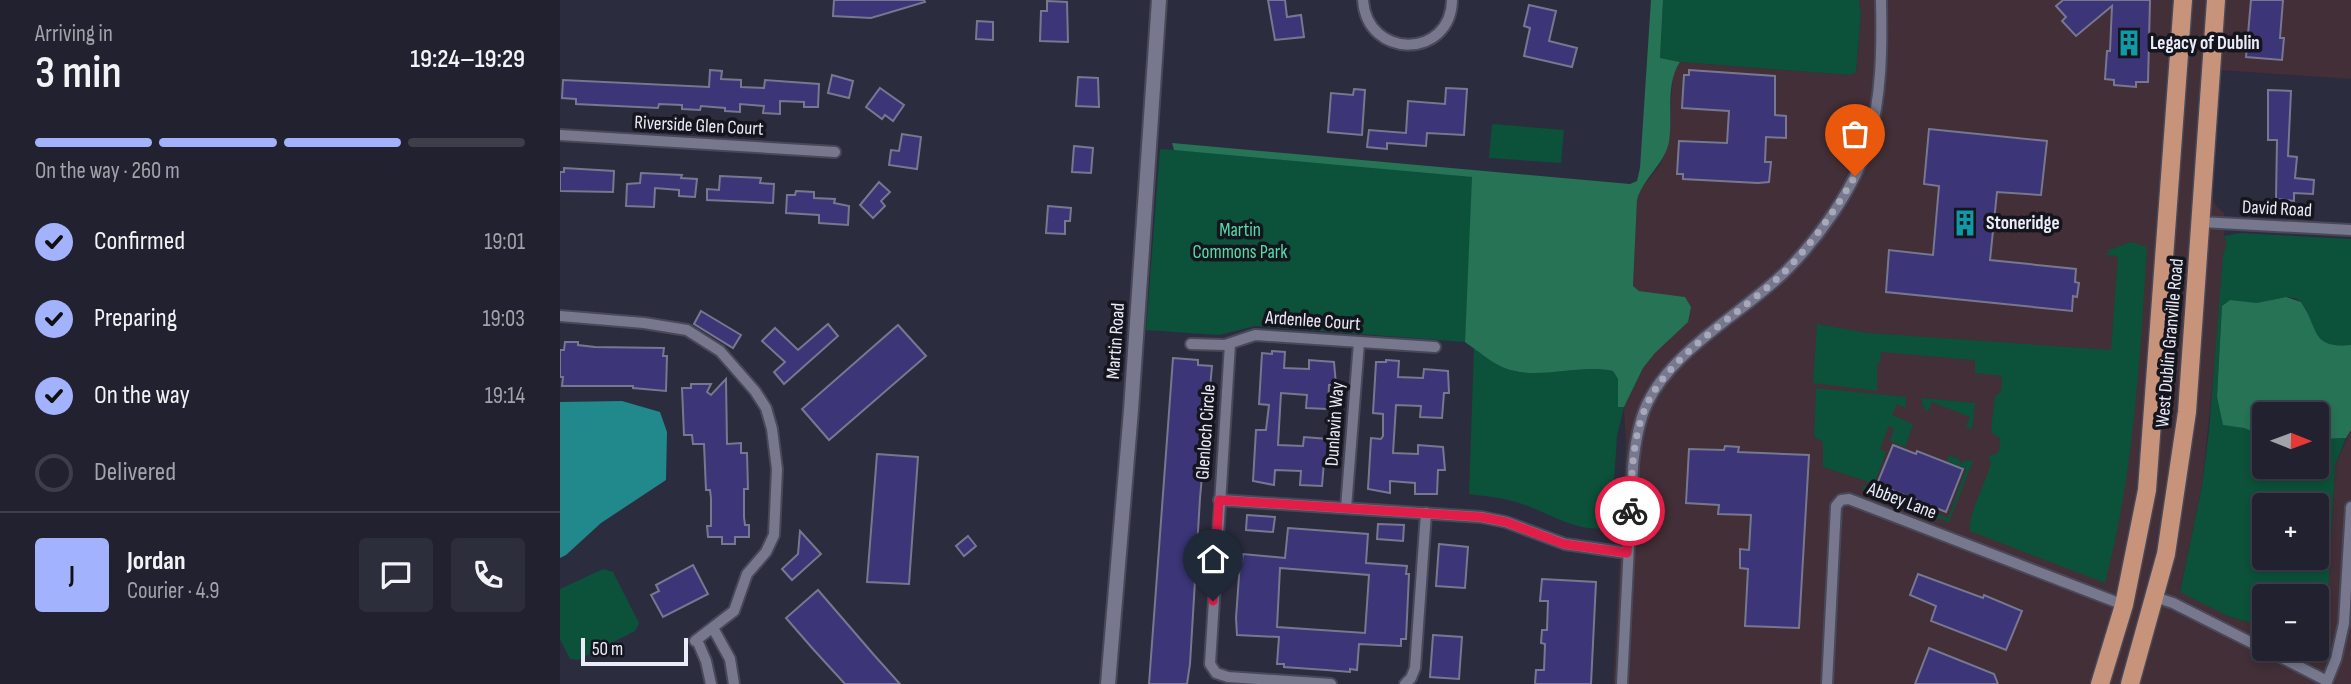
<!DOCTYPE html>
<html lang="en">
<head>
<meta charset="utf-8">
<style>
	body { margin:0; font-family:"Sofia Sans Condensed",sans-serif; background:#2d2e3b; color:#f1f3f6; height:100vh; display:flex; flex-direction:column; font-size:26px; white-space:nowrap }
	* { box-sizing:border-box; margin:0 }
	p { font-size:23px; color:#a2a3aa }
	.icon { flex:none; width:38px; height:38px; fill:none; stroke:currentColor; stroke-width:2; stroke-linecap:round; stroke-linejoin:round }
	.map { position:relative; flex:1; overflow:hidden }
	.details { display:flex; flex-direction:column; background:#21212f; width:560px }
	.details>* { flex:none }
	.needle { width:46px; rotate:91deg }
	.controls { position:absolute; left:1692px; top:402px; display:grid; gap:14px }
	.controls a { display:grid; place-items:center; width:77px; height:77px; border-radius:7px; background:#21212f; box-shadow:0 4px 10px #0003,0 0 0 2px #3e3e4b; font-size:35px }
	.scale { position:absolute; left:21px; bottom:18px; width:107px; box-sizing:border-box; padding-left:7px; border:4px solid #ebecf9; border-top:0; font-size:19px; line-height:24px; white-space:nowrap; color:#ebecf9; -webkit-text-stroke:5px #15151e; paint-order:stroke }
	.pin { position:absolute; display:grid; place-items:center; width:60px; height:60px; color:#fff; margin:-72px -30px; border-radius:50% 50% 50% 0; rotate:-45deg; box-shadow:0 0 7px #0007 }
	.pin .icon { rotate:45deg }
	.courier { position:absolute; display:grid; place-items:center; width:70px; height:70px; margin:-35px; border:5px solid #e11d48; border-radius:50%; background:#fff; color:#222; box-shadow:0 2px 9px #0007 }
	.overview em { font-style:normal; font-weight:600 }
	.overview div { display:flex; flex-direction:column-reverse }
	.overview { display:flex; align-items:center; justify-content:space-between; height:119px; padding:0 35px }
	h1 { font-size:46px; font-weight:600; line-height:52px }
	.bar { display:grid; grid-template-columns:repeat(4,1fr); gap:10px 7px; align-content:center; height:84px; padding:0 35px }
	.bar i { height:9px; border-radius:5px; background:#3e3e4b }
	.bar .current { background:#a2b2fd }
	.bar p { grid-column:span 4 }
	.line { display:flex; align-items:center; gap:18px; padding:0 35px; border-top:2px solid #3e3e4b }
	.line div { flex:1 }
	.round { display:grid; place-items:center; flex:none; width:74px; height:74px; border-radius:7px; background:#2d2e3b }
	ol { padding:0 35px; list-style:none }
	li { display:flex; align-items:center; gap:21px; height:77px }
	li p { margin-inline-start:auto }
	li .icon { padding:7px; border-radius:50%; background:#a2b2fd; color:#111; stroke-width:4 }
	li:last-child { color:#a2a3aa }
	li i { width:38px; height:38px; border:4px solid #3e3e4b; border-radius:50% }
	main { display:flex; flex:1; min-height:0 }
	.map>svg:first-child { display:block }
	.commercial { fill:#422f37 }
	.green { fill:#0c5139; fill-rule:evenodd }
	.forest { fill:#267355 }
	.water { fill:#21888b }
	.building { fill:#3c3578; stroke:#77778f; stroke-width:2; fill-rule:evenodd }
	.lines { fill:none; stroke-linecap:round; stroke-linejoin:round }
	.minor-casing { stroke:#484859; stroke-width:14 }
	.tertiary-casing { stroke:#484859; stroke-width:18 }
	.primary-casing { stroke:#484859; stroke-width:21 }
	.minor { stroke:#77778e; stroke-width:10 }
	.tertiary { stroke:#77778e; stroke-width:14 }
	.primary { stroke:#c7937a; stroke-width:18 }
	.done { stroke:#a8a9b8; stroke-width:7; stroke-dasharray:0 12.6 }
	.route { stroke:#e11d48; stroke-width:9 }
	.labels { text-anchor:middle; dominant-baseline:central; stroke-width:7; stroke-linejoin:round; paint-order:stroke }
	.poi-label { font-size:19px; font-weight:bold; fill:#ebecf9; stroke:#15151e; text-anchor:start }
	.street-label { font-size:19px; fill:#ebecf9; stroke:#15151e }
	.park-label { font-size:19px; fill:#55dda8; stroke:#15151e }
</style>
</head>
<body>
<main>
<section class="details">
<div class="overview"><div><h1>3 min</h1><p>Arriving in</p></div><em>19:24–19:29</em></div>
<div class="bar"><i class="current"></i><i class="current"></i><i class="current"></i><i></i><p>On the way · 260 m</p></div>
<ol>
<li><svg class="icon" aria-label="check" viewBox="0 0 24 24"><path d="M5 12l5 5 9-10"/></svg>Confirmed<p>19:01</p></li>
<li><svg class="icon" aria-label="check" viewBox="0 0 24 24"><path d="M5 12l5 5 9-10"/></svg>Preparing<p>19:03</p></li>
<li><svg class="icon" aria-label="check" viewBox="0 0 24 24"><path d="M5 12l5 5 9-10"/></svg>On the way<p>19:14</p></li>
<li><i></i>Delivered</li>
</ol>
<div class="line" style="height:126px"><b class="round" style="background:#a2b2fd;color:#111">J</b><div><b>Jordan</b><p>Courier · 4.9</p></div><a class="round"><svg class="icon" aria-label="chat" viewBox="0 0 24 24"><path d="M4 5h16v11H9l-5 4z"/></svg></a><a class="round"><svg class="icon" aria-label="phone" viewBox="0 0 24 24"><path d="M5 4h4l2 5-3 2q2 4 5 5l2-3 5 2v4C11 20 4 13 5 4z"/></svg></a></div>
</section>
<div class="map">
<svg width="1791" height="684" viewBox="0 0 1791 684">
	<rect width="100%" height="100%" fill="#2c2c3f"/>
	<polygon class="commercial" points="1299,0 1791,0 1791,79 1661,70 1652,195 1655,205 1664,213 1664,236 1667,244 1642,486 1620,591 1668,616 1704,627 1704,649 1757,649 1757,632 1761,626 1768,597 1775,465 1791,430 1791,684 1053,684 1066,443 1064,407 1083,368 1095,353 1124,297 1079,291 1073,287 1077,200 1080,190 1100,165 1108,144 1113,72 1120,62 1290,75 1296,71 1301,13"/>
	<g class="green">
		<polygon points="1103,0 1299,0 1301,13 1296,72 1290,75 1120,62 1100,58"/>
		<polygon points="932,124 1004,130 1001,163 929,158"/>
		<polygon points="600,149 665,153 913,177 905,342 695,326 659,335 586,330"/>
		<path d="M 1680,233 L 1791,239 L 1791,345 C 1762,347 1757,341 1748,315 C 1746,310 1744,304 1740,301 C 1727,292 1710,302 1697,303 C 1688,303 1679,301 1670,300 L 1662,306 L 1657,397 L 1663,424 L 1684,428 L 1704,436 L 1704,467 L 1757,467 L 1757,439 L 1786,438 L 1775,465 L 1768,597 L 1764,620 L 1757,632 L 1757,597 L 1704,597 L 1704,627 L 1668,616 L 1620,592 L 1642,486 L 1649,431 L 1663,254 L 1667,244 L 1664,236 ZM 1704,506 L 1757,506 L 1757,558 L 1704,558 Z"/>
		<path d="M 1571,242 L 1587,247 C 1580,360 1574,473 1545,583 L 1410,531 C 1408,511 1427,483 1431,461 L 1428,460 L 1430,456 L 1439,452 L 1440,438 L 1433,434 L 1431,430 L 1435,396 L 1441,391 L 1442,376 L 1415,373 L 1415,360 L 1321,352 L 1320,363 L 1317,364 L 1317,391 L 1253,383 L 1257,324 L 1308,333 L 1551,350 L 1558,256 L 1546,255 L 1549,250 Z"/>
		<path d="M 914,348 C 923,354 933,363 942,367 C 977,382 1017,363 1053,371 L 1058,378 L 1058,406 L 1064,407 L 1057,436 L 1051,526 C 1019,537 983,508 952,501 C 938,497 923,496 909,494 Z"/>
		<polygon points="1256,388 1346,397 1346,408 1337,404 1332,415 1353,424 1345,447 1330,441 1334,428 1329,426 1320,449 1326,452 1313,488 1353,504 1351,508 1302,489 1303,485 1311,488 1312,483 1263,467 1263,442 1254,437"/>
		<polygon points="1361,398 1415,403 1412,429 1406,427 1410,417 1372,402 1368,411 1365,411"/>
		<polygon points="1389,455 1400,460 1399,462 1402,464 1404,460 1413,461 1389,522 1371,516 1373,512 1388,518 1406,469 1387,461"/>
		<polygon points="43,569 53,572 79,623 75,631 18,660 10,659 0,639 0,589"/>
	</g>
	<g class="forest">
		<path d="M 1091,0 L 1103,0 L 1100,58 L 1120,62 C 1105,84 1113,116 1109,142 C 1104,165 1083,178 1077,200 L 1073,286 L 1079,291 L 1125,297 L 1131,307 L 1128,322 L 1095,353 L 1083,368 L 1064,407 L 1058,407 L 1058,379 L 1053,371 C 1017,363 977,382 942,367 C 929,361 917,350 905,342 L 912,177 L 614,150 L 612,143 L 1070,184 L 1077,181 L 1080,168 Z"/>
		<path d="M 1726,297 L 1741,302 C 1759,328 1750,349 1791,345 L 1791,430 L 1786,438 L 1757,439 L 1757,415 L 1704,415 L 1704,436 L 1684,428 L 1663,425 L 1657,397 L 1662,306 L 1670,300 L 1697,303 Z"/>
	</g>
	<polygon class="water" points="62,401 100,412 107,432 106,480 41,523 6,555 0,558 0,402"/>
	<g class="building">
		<polygon points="274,0 364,0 365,2 311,18 273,16"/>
		<polygon points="708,0 725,0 727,17 741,15 744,37 715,40"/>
		<polygon points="1503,0 1590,0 1588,82 1576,82 1576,87 1554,85 1554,80 1545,79 1547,51 1550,51 1552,6 1516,36 1502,21 1506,17 1496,6"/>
		<polygon points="1691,0 1723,0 1720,38 1724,38 1722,60 1686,57"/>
		<polygon points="487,1 507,2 508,42 480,41 481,11 487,11"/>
		<polygon points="969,5 996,11 989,41 1017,48 1012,67 964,56 970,28 964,26"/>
		<polygon points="417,21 433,22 433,40 416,39"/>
		<polygon points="150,70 162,71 161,79 181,80 181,87 204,88 205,80 259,84 258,107 244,107 244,102 220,101 220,114 203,113 204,106 180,104 180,112 165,111 165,108 141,106 140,110 122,109 122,105 99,104 98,108 16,104 16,99 2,98 3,80 149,87"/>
		<polygon points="1129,70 1215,76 1215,115 1226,116 1226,138 1206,137 1205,162 1211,162 1209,182 1198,183 1123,179 1123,174 1117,174 1119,141 1167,143 1169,111 1122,108 1124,75 1129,75"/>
		<polygon points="272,75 293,81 289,98 268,93"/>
		<polygon points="518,77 538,78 539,107 516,106"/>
		<polygon points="320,88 344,105 333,121 325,115 322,119 306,107"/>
		<polygon points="886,88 907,89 904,135 867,133 866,146 827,143 827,149 807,147 809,130 846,133 848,101 885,104"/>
		<polygon points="794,89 805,90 802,135 768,132 771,93 793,95"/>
		<polygon points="1708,90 1731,91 1728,156 1737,157 1735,178 1754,180 1753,194 1734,193 1734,201 1716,199 1717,140 1708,140"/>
		<polygon points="1369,129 1487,141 1481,195 1437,192 1430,260 1516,269 1515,282 1519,283 1517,297 1513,296 1512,311 1326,292 1329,250 1373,255 1379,186 1364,184"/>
		<polygon points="342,134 361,137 357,169 329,165 331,150 339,151"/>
		<polygon points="514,146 533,148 531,173 512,172"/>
		<polygon points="4,168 54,171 53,192 0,191 0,172 4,172"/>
		<polygon points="81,173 122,175 121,178 137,179 135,197 119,196 119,190 95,188 94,207 66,206 67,184 80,183"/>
		<polygon points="160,176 201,178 200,183 214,184 213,203 147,200 147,189 159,190"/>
		<polygon points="319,182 330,192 321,201 325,206 313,218 300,205"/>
		<polygon points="236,191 254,192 254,198 275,199 274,203 289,206 288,225 259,223 259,215 226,213 227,195 235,195"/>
		<polygon points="488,206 511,208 510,221 505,221 505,234 486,233"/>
		<polygon points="141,311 181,335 173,348 134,324"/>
		<polygon points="268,324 278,336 224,384 214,372 225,362 202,341 215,328 238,350"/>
		<polygon points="338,325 366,356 269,440 242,409"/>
		<polygon points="5,342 18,342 18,345 35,347 104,348 103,356 107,356 106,391 73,388 73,386 2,386 3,377 0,377 0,350 4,350"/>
		<polygon points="712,351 725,352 724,368 749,369 749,360 774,362 776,385 769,385 768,409 746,408 747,395 721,393 718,445 743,446 744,437 768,439 770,462 764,462 762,486 740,485 741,471 715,470 714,485 693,481 696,430 706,430 709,405 699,404 702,353 712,354"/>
		<polygon points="613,358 638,360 638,365 652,366 640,498 630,664 627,684 589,684"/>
		<polygon points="826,360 839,361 838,377 863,378 864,369 888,371 889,393 884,393 882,418 860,417 861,406 836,405 833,453 858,454 858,445 883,447 885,470 878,470 877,494 855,494 855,483 830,481 830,493 808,489 811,438 821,439 823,436 823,414 813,413 816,362 826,362"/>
		<polygon points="166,379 167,444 181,443 181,453 187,453 188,489 184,489 184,517 185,525 189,525 189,537 175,537 175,544 162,544 162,537 148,537 147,526 151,526 151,498 150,490 146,490 144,444 133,444 132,435 124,435 122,388 131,388 131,384 151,384 147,392 151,395"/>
		<polygon points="1333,445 1356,454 1357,451 1403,469 1386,512 1317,484"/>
		<polygon points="1165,446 1179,447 1178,452 1249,455 1239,628 1185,626 1188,569 1180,568 1180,549 1189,550 1191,515 1158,514 1159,505 1126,503 1129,449 1164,450"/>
		<polygon points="317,454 358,457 349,584 307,582"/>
		<polygon points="687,515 715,517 713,532 686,530"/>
		<polygon points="818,524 844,525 843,541 817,539"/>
		<path d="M 728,528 L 808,534 L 806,563 L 847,566 L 846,574 L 849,574 L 846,639 L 841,639 L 841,646 L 799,644 L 797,670 L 790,669 L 790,672 L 766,670 L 724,667 L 724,664 L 717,664 L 719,637 L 677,635 L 676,618 L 680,562 L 682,562 L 683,554 L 725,558 ZM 720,568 L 809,575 L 805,633 L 717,627 Z"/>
		<polygon points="240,531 261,554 232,580 222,569 238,554"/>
		<polygon points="408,536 416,546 404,556 396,546"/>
		<polygon points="879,544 908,547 905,588 876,586"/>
		<polygon points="133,565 148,594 103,617 91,595 99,591 96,585"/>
		<polygon points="1358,574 1423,598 1424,595 1462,611 1446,650 1371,621 1376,606 1350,595"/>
		<polygon points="982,579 1036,582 1031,684 975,684 976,670 984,670 985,644 981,643 982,630 987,630 988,601 980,601"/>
		<polygon points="258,590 314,655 340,684 285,684 253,649 226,618"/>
		<polygon points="873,635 902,637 899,679 870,677"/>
		<polygon points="1369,648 1434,674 1438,684 1355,684"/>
	</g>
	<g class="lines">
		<g class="minor-casing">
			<g id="minor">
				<path d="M 803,0 C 807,60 891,59 892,0"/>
				<polyline points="0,135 275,152"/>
				<polyline points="1641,222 1791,230"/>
				<polyline points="0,316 84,323 127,330 160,351 195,391 206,408 212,429 217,469 214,535 206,552 187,574 174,611 135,641"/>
				<polyline points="631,344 665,345 695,335 875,347"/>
				<polyline points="670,344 650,664 656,673 668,677 771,684"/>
				<polyline points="659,500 921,517 946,522 1005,544 1067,553"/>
				<polyline points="786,508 799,342"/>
				<polyline points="1595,597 1613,603 1704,649"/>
				<polyline points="153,628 170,659 174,684"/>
				<polyline points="137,640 146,661 151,684"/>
				<polyline points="1705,649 1767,681"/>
				<polyline points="845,684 851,678 855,668 866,513"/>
				<path d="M 1062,684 L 1073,466 C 1075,445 1078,423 1087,404 C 1112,350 1183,313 1225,272 C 1258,239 1295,188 1308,143 C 1322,98 1322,46 1321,0"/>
				<polyline points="1267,684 1276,506 1281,500 1289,499 1564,605"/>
				<polyline points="1766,684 1776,659 1784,623 1791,507"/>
			</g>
		</g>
		<g class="tertiary-casing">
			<polyline id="tertiary" points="548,684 571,410 599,0"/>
		</g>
		<g class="primary-casing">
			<g id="primary">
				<polyline points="1540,684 1564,605 1587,490 1623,0"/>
				<polyline points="1570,684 1606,554 1627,412 1656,0"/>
			</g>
		</g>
		<use href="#minor" class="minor"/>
		<use href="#tertiary" class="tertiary"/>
		<use href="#primary" class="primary"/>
	</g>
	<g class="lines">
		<path class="done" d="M 1070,511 C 1072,475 1072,435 1088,402 C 1113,352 1178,315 1218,278 C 1249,249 1274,212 1295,176"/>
		<polyline class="route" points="653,601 659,500 921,517 946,522 1004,544 1067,553 1070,511"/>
	</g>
	<defs>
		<g id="building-bare" transform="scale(2.1)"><path d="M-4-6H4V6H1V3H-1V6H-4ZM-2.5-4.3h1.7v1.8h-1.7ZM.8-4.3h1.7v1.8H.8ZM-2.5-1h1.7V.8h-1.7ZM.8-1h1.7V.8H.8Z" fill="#0f9aa8" stroke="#15151e" stroke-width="2.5" paint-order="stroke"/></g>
	</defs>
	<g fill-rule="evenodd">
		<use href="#building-bare" x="1569" y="43"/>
		<use href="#building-bare" x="1405" y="223"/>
	</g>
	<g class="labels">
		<g class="poi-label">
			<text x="1590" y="43">Legacy of Dublin</text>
			<text x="1426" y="223">Stoneridge</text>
		</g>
		<g class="street-label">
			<text transform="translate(139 126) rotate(3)">Riverside Glen Court</text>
			<text transform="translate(1717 209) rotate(3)">David Road</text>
			<text transform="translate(753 321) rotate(4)">Ardenlee Court</text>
			<text transform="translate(556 341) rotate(-86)">Martin Road</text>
			<text transform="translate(1610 343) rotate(-85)">West Dublin Granville Road</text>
			<text transform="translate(775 424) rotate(-86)">Dunlavin Way</text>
			<text transform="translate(646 432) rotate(-86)">Glenloch Circle</text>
			<text transform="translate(1342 501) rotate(21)">Abbey Lane</text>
		</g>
		<g class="park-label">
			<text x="680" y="230">Martin<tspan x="680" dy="22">Commons Park</tspan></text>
		</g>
	</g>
</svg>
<div class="controls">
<a><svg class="needle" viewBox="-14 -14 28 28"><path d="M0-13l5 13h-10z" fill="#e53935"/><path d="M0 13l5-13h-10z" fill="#a2a3aa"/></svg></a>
<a>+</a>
<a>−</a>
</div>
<div class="scale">50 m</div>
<div class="pin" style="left:1295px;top:176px;background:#ea580c"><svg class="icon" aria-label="bag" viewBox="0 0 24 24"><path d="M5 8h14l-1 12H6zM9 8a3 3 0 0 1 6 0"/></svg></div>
<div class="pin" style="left:653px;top:601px;background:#1f2937"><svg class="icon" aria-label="home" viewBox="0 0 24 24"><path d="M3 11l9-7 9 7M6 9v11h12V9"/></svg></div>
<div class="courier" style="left:1070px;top:511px"><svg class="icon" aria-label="bike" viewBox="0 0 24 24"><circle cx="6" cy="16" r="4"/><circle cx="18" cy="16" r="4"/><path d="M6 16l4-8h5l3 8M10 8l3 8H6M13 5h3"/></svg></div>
</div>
</main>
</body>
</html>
